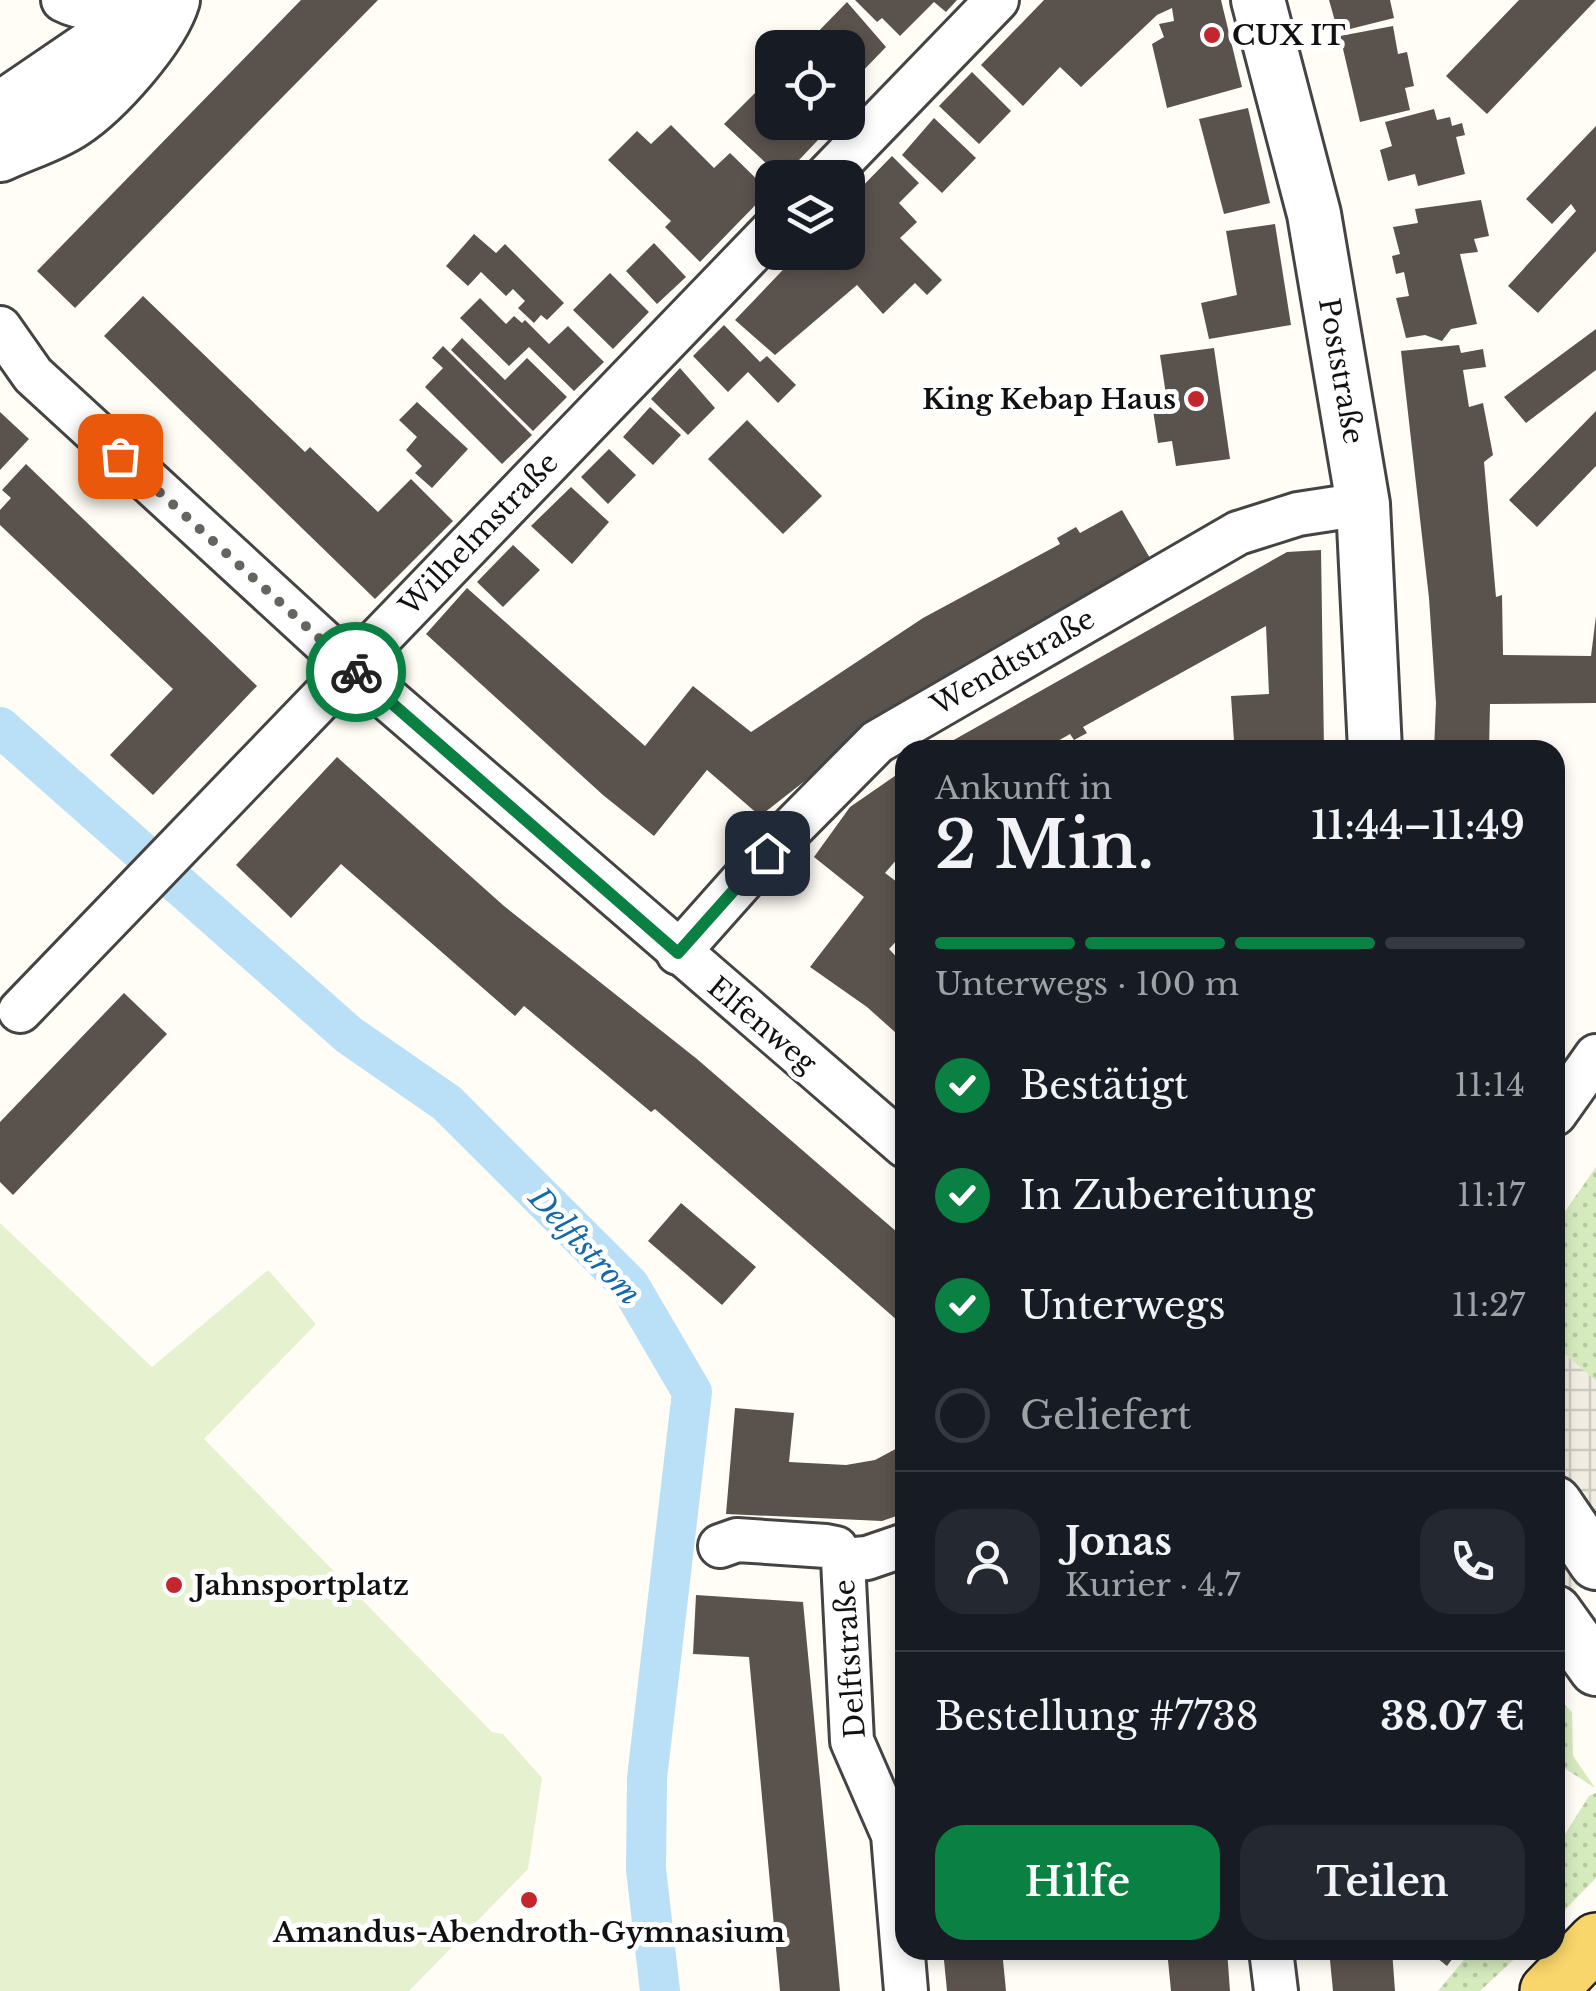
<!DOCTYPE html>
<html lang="de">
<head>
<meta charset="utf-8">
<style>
	body { margin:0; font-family:"Libre Baskerville",serif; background:#242831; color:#f1f3f6; height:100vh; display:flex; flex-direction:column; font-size:38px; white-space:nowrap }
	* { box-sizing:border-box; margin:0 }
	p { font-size:32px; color:#9ea1a6 }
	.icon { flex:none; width:55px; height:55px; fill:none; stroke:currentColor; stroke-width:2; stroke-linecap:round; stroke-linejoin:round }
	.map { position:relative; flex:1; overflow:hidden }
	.sheet { position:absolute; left:895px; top:740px; width:670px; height:1220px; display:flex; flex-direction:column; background:#171b24; border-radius:30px; box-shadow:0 5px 15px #0003 }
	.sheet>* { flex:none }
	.fabs { position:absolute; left:755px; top:30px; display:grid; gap:20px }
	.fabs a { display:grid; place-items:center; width:110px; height:110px; border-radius:20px; background:#171b24; box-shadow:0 5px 15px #0003; font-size:50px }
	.pin { position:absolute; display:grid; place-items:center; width:85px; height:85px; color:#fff; margin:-42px; border-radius:20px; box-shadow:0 5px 15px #0006 }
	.courier { position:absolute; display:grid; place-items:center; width:100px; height:100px; margin:-50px; border:8px solid #0b8043; border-radius:50%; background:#fff; color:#222; box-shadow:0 2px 12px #0007 }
	.head em { font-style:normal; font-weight:600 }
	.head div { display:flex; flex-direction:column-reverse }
	.head { display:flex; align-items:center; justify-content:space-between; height:170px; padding:0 40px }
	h1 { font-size:65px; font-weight:600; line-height:75px }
	.bar { display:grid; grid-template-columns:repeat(4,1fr); gap:15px 10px; align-content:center; height:120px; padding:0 40px }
	.bar i { height:12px; border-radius:8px; background:#363941 }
	.bar .current { background:#0b8043 }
	.bar p { grid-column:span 4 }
	.line { display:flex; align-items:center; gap:25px; padding:0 40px; border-top:2px solid #363941 }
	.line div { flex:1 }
	.round { display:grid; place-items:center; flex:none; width:105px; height:105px; border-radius:30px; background:#242831 }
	ol { padding:0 40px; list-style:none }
	li { display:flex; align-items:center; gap:30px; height:110px }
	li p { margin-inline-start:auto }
	li .icon { padding:10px; border-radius:50%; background:#0b8043; color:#fff; stroke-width:4 }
	li:last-child { color:#9ea1a6 }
	li i { width:55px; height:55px; border:5px solid #363941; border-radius:50% }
	.action { display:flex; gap:20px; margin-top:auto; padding:20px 40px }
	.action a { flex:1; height:115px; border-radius:30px; background:#0b8043; color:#fff; font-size:40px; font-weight:600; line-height:115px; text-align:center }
	.action a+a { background:#242831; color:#f1f3f6 }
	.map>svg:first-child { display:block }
	.grass { fill:url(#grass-dots) }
	.pitch { fill:#e6f2cf }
	.plaza { fill:url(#plaza-grid) }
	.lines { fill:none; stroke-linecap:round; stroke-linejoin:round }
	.canal { stroke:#b9e0f7; stroke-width:40 }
	.building { fill:#5a524d }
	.minor-casing { stroke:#444; stroke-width:48 }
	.tertiary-casing { stroke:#444; stroke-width:58 }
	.primary-casing { stroke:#222; stroke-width:60 }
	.minor { stroke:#fff; stroke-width:42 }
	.tertiary { stroke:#fff; stroke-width:52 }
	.primary { stroke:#f9d66b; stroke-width:55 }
	.done { stroke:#646461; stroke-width:10; stroke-dasharray:0 18 }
	.route { stroke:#0b8043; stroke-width:12 }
	.poi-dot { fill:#c4262e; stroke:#fff; stroke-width:4 }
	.labels { text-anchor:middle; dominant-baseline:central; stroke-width:10; stroke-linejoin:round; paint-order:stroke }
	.poi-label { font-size:28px; font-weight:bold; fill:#111; stroke:#fff; text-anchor:start }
	.street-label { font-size:28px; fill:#111; stroke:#fff }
	.water-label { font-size:30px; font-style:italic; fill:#1768a6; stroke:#fff }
</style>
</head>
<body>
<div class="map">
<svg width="1596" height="1991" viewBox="0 0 1596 1991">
	<defs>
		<pattern id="grass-dots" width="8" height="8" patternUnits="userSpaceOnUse" patternTransform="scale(2.5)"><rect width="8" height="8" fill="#d5ebbd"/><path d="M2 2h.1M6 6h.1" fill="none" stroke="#b6c8a1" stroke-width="1.8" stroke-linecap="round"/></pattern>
		<pattern id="plaza-grid" width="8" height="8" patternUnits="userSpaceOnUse" patternTransform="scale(2.5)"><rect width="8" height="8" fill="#f1ede2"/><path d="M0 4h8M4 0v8" fill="none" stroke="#cecac1"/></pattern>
	</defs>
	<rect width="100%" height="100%" fill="#fffdf5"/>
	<g class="grass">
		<polygon points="1596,1167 1596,1381 1555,1346 1555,1226"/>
		<polygon points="1555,1695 1572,1712 1573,1756 1595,1788 1555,1762"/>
		<polygon points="1596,1793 1596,1878 1555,1920 1555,1850 1589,1796"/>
		<polygon points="1472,1950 1524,1950 1480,1991 1438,1991"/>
	</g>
	<polygon class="pitch" points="0,1223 152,1367 268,1270 316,1324 204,1439 492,1732 503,1734 542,1778 528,1869 409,1991 0,1991"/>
	<polygon class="plaza" points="1555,1346 1596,1381 1596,1572 1555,1604"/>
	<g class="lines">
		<polyline class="canal" points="0,727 349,1035 447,1103 630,1286 692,1392 647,1778 646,1869 660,1991"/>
	</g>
	<g class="building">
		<polygon points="301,0 378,0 75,308 37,271"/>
		<polygon points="855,0 957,0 946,12 934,2 900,36 882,18 877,22"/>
		<polygon points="1044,0 1221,0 1242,87 1167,108 1152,44 1164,37 1159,24 1174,21 1172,8 1157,15 1081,87 1060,67 1023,106 981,65"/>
		<polygon points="1329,0 1390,0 1394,18 1338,32"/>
		<polygon points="1519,0 1596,0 1487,114 1446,76"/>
		<polygon points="847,2 886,47 854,80 848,74 848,48 820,48 811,39"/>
		<polygon points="1393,26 1398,54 1407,52 1414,86 1405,88 1410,110 1360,122 1340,36"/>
		<polygon points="772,58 772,122 835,122 782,178 724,124 767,81 758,72"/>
		<polygon points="972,72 1011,111 979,144 939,106"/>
		<polygon points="1248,108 1270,203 1224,214 1199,119"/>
		<polygon points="1434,109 1437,120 1450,117 1452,126 1462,123 1465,135 1456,137 1465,174 1418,186 1415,174 1388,181 1380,150 1392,146 1385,122"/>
		<polygon points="934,118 976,158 942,193 902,155"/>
		<polygon points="671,125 714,168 730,153 769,191 700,262 665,227 671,221 608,160 637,131 651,144"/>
		<polygon points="1596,126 1596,251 1538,313 1508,286 1576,211 1571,204 1552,224 1526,199"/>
		<polygon points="892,156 919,183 899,203 917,222 900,238 942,280 927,295 915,283 883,314 857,285 775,355 735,320 800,252 848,252 848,201"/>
		<polygon points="1481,200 1489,236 1474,239 1478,252 1460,254 1477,324 1451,329 1442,341 1425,335 1406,338 1396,298 1409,296 1404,272 1396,274 1392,256 1400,254 1393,227 1418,223 1415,209"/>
		<polygon points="1275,224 1291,325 1209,339 1201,303 1237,295 1226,231"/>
		<polygon points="474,234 496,253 505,244 564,303 547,320 541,315 534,323 518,308 525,301 513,289 506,296 481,272 468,286 446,266"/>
		<polygon points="654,243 686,277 657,304 626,271"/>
		<polygon points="610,273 649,312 613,349 573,310"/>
		<polygon points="143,296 305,452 310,447 378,512 411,479 453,521 375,599 104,336"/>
		<polygon points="480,298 506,324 514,316 522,323 525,320 549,344 568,326 604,362 574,391 529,347 509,366 460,318"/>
		<polygon points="724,325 760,362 767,356 796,385 778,403 748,372 728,392 693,356"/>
		<polygon points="1596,329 1596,370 1526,423 1504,397"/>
		<polygon points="462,338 505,380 527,358 567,397 533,431 451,350"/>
		<polygon points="1459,345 1461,353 1483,349 1486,367 1463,370 1469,407 1483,403 1493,455 1484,462 1496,597 1502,595 1503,655 1591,656 1596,616 1596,703 1490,704 1489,750 1434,750 1436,703 1429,598 1401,351"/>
		<polygon points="443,346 532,435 502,464 425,387 443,368 432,358"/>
		<polygon points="1214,348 1230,459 1176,466 1172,441 1158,443 1153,410 1168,408 1160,355"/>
		<polygon points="680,368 715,408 688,435 651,399"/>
		<polygon points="417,402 468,449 432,488 415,473 422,466 406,450 417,437 399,420"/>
		<polygon points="650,407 681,435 653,465 623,437"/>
		<polygon points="1596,411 1596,466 1537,527 1509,500"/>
		<polygon points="0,412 29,439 0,470"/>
		<polygon points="747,420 822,496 783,534 708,459"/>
		<polygon points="609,449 636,475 608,504 581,477"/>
		<polygon points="26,464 257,686 153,795 110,755 173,689 0,525 0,510 11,498 2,490"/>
		<polygon points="571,487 609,522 572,564 531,526"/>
		<polygon points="1122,510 1154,565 861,737 760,816 707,770 654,836 603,795 426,634 467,588 645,746 693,686 751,732 923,618 1060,544 1057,538 1076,527 1080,533"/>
		<polygon points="513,545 540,570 503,607 477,582"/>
		<polygon points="1321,550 1324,750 1265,750 1265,744 1234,741 1231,696 1269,694 1266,626 1083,727 1087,733 1074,740 1070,734 1042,750 936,750 1287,552"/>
		<polygon points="337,757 504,906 697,1059 905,1239 905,1327 655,1109 651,1112 524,1006 515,1016 341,864 291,918 236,865"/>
		<polygon points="905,769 905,850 885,873 905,888 905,932 889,949 905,966 905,1041 867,1007 810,967 864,897 814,857 850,807"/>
		<polygon points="124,993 167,1034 13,1195 0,1182 0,1122"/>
		<polygon points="681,1203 756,1267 722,1305 648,1241"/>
		<polygon points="735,1408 794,1413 789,1462 846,1465 875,1460 905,1444 905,1513 882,1521 726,1514"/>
		<polygon points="696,1595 803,1602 840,1991 780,1991 749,1657 693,1654"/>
		<polygon points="943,1950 1002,1950 1006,1991 947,1991"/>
		<polygon points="1167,1950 1227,1950 1230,1991 1171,1991"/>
		<polygon points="1329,1950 1392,1950 1395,1991 1333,1991"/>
		<polygon points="1427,1950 1459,1950 1447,1966"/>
	</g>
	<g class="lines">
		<g class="minor-casing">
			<g id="minor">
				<path d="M 63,0 C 88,13 109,7 135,0"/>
				<polyline points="825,178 997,0"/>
				<polyline points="0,328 33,375 352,668 905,1146"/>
				<polyline points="678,953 767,853 877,742 1238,533 1298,514 1363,504"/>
				<polyline points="20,1011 772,231"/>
				<polyline points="1555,1114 1596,1056"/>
				<polyline points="720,1546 737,1540 826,1546 836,1548 843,1560 852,1741 893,1835 906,1991"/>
				<polyline points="843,1560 867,1558 905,1545"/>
				<polyline points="1271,1950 1276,1991"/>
			</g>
		</g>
		<g class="tertiary-casing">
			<g id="tertiary">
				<polyline points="1258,0 1314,214 1363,504 1375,750"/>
				<polyline points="0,109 160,0"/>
				<path d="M 0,155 C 23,144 51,136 72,122 C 106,100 162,37 173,0"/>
				<polyline points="1555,1503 1596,1563"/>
				<polyline points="1555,1612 1596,1669"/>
			</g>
		</g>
		<g class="primary-casing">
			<polyline id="primary" points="1548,1991 1596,1941"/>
		</g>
		<use href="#minor" class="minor"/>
		<use href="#tertiary" class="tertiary"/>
		<use href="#primary" class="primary"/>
	</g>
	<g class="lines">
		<polyline class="done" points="120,456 356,672"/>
		<polyline class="route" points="356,672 678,953 767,853"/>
	</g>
	<g class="poi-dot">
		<circle cx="1212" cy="35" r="10"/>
		<circle cx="1196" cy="399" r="10"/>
		<circle cx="174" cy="1585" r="10"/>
		<circle cx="529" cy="1900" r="10"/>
	</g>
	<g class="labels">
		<g class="poi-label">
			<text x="1232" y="35">CUX IT</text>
			<text x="1176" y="399" text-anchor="end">King Kebap Haus</text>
			<text x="194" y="1585">Jahnsportplatz</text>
			<text x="529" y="1932" text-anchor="middle">Amandus-Abendroth-Gymnasium</text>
		</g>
		<g class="street-label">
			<text transform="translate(1341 371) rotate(80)">Poststraße</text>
			<text transform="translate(479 534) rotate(-46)">Wilhelmstraße</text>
			<text transform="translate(1013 662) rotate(-30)">Wendtstraße</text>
			<text transform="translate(762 1025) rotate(40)">Elfenweg</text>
			<text transform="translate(850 1659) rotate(-94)">Delftstraße</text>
		</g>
		<g class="water-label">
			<text transform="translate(585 1246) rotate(47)">Delftstrom</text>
		</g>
	</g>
</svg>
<div class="fabs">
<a><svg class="icon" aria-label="locate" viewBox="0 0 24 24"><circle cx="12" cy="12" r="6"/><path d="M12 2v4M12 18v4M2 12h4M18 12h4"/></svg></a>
<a><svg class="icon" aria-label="layers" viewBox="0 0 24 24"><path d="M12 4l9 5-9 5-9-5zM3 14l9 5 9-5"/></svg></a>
</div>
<div class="pin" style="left:120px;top:456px;background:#ea580c"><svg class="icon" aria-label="bag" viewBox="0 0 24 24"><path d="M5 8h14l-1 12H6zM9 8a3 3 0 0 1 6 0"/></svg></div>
<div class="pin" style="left:767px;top:853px;background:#1f2937"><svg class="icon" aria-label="home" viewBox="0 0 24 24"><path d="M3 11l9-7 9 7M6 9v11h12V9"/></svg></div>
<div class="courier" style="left:356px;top:672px"><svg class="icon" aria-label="bike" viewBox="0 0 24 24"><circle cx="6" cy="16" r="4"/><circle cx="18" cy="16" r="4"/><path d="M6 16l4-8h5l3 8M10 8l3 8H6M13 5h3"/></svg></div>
<section class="sheet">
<div class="head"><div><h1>2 Min.</h1><p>Ankunft in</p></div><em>11:44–11:49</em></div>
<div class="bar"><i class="current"></i><i class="current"></i><i class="current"></i><i></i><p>Unterwegs · 100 m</p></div>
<ol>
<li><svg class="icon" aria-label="check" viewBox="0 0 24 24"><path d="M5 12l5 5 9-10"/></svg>Bestätigt<p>11:14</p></li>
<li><svg class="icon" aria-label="check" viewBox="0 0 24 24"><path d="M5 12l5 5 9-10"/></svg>In Zubereitung<p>11:17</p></li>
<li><svg class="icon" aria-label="check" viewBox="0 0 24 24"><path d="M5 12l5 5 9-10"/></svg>Unterwegs<p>11:27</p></li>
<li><i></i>Geliefert</li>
</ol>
<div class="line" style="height:180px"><a class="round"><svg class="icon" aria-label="person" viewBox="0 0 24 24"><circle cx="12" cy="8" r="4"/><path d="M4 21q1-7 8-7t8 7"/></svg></a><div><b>Jonas</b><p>Kurier · 4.7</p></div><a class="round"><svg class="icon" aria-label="phone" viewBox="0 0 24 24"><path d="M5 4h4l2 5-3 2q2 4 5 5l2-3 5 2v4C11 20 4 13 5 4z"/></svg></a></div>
<div class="line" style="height:130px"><div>Bestellung #7738</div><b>38.07 €</b></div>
<div class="action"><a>Hilfe</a><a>Teilen</a></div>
</section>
</div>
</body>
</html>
